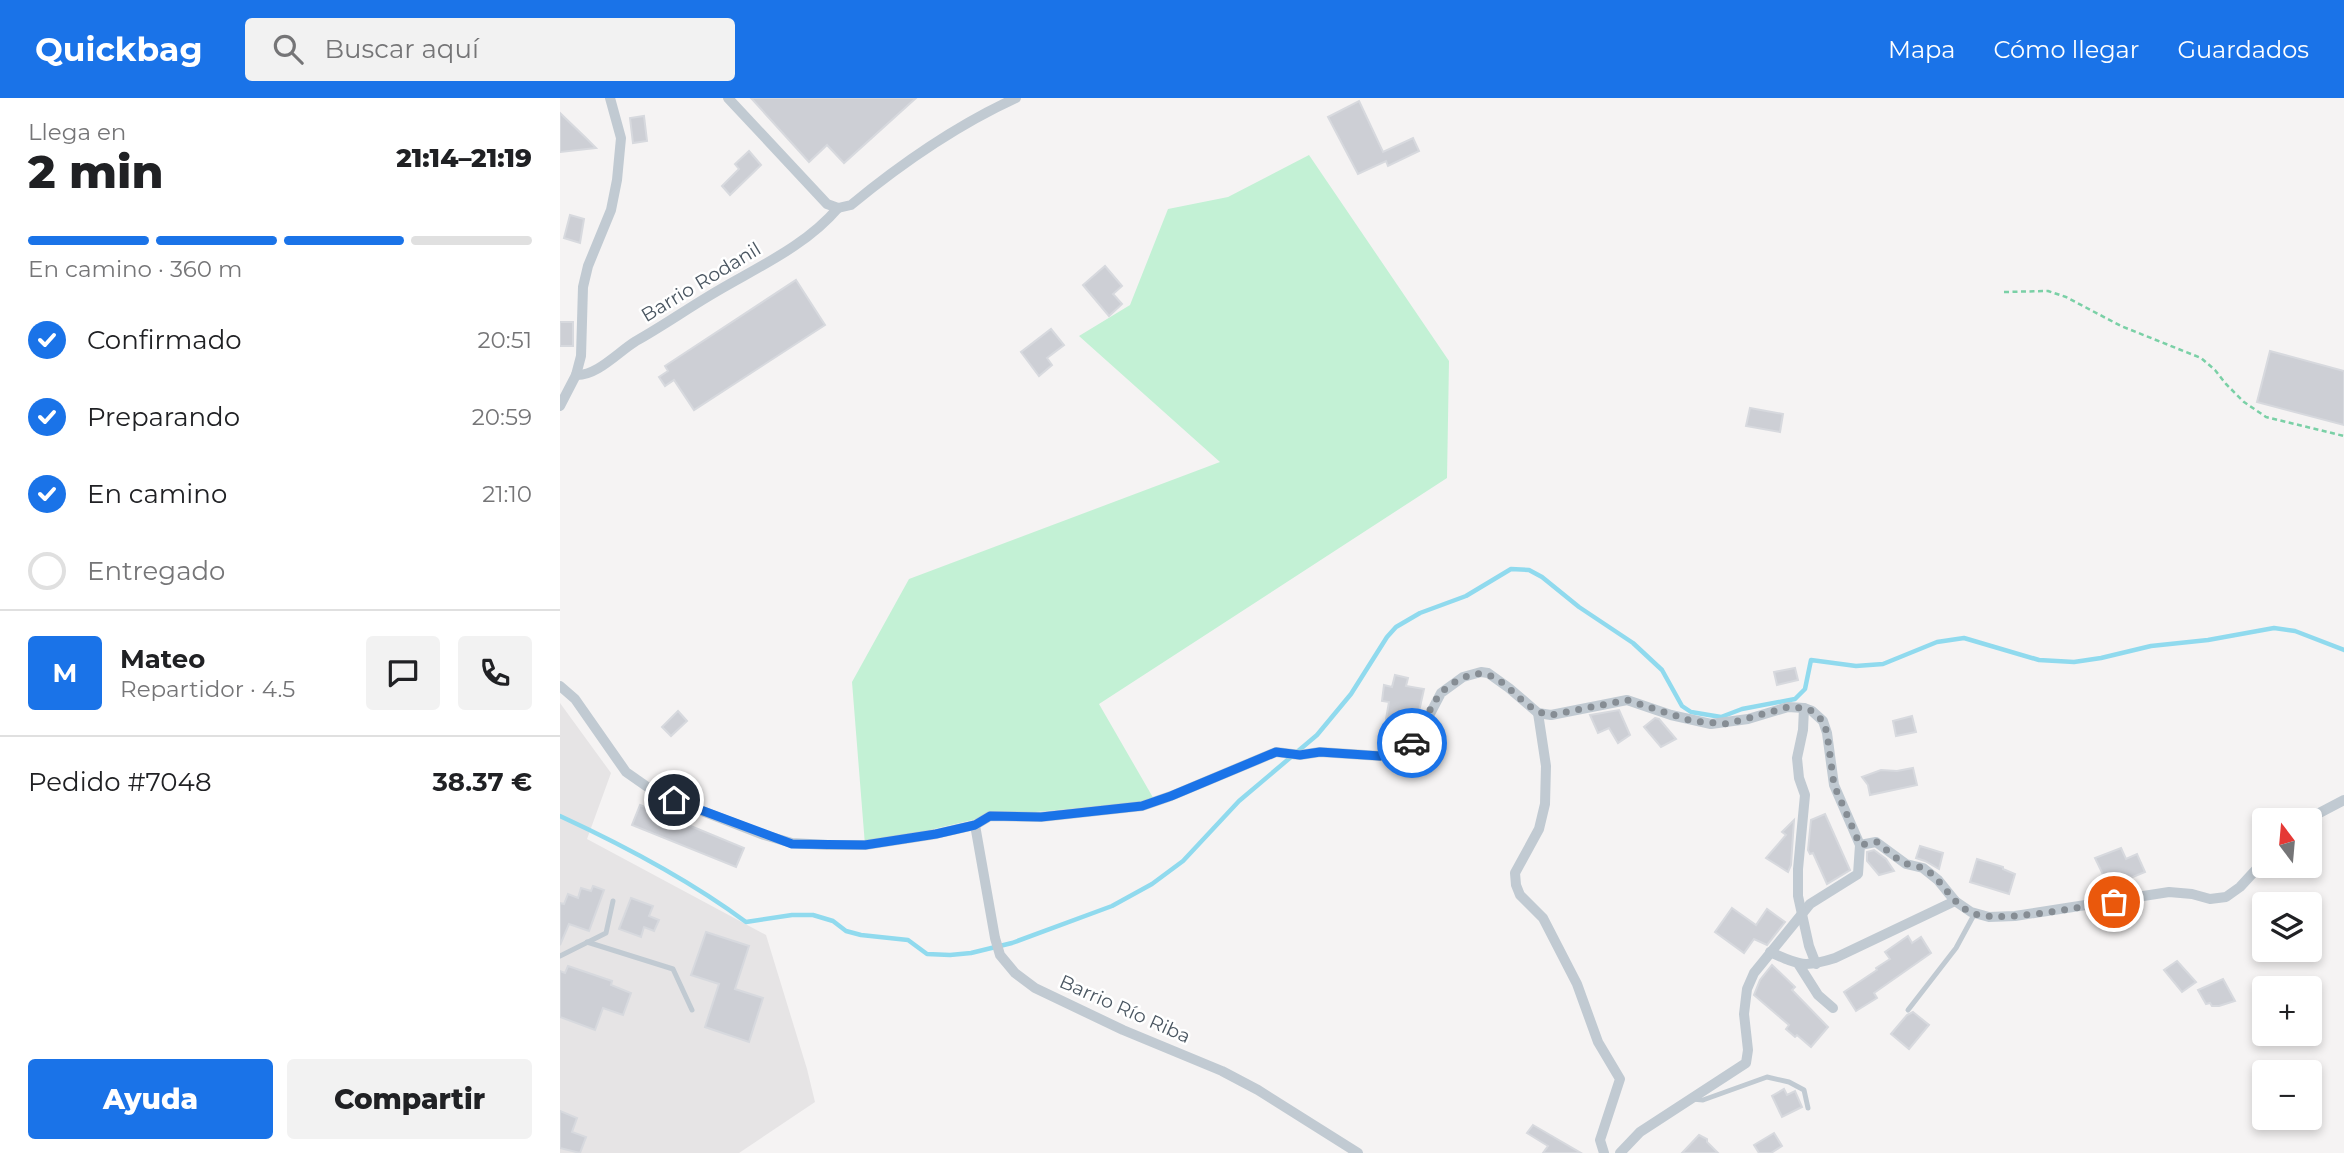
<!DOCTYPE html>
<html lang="es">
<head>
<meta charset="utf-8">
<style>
	body { margin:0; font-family:Montserrat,sans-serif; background:#f2f2f2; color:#202124; height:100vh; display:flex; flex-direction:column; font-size:26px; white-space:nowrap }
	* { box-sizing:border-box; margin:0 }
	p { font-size:23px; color:#757577 }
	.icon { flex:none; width:38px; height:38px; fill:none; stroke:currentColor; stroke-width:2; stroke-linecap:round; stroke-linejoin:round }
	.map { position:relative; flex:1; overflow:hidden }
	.details { display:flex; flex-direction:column; background:#fff; width:560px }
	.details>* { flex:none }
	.needle { width:46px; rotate:344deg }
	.controls { position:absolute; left:1692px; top:710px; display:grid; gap:14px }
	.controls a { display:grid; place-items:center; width:70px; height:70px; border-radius:7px; background:#fff; box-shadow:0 4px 10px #0003; font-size:35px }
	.pin { position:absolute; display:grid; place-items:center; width:60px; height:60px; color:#fff; margin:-30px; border:4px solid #fff; border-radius:50%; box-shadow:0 2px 7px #0007 }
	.courier { position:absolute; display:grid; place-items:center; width:70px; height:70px; margin:-35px; border:5px solid #1a73e8; border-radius:50%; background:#fff; color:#222; box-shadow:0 2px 9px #0007 }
	.overview em { font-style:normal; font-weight:800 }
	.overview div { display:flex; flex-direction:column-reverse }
	.overview { display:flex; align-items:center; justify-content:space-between; height:119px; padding:0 28px }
	h1 { font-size:46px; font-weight:800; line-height:52px }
	.bar { display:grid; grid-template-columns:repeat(4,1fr); gap:10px 7px; align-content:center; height:84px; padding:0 28px }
	.bar i { height:9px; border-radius:5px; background:#e0e0e0 }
	.bar .selected { background:#1a73e8 }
	.bar p { grid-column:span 4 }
	.line { display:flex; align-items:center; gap:18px; padding:0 28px; border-top:2px solid #e0e0e0 }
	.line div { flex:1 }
	.round { display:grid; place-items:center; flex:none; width:74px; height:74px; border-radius:7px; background:#f2f2f2 }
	ol { padding:0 28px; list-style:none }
	li { display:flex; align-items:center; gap:21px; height:77px }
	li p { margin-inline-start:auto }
	li .icon { padding:7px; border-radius:50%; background:#1a73e8; color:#fff; stroke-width:4 }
	li:last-child { color:#757577 }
	li i { width:38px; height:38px; border:4px solid #e0e0e0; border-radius:50% }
	.button { display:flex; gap:14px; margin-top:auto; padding:14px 28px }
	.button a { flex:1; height:80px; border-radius:7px; background:#1a73e8; color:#fff; font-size:28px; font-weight:800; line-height:80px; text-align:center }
	.button a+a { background:#f2f2f2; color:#202124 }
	header { display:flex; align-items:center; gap:42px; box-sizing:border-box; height:98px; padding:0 35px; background:#1a73e8; color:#fff }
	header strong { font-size:33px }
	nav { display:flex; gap:38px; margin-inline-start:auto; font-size:24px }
	.search { width:490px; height:63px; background:#f2f2f2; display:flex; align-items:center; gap:18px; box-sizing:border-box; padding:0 24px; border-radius:7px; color:#757577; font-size:26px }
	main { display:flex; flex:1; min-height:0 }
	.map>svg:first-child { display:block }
	.education { fill:#e6e4e5 }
	.green { fill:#c3f1d5 }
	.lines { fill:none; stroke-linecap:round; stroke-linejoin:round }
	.stream { stroke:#90daee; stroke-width:4.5 }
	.building { fill:#cdcfd5; stroke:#d7d9de; stroke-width:2 }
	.path { stroke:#7ad0a6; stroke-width:2.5; stroke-dasharray:5 3.5; stroke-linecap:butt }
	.lane { stroke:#c1cad2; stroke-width:5 }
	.street { stroke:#c1cad2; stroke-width:10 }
	.done { stroke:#868d94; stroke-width:7; stroke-dasharray:0 12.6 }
	.route { stroke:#1a73e8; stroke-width:9 }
	.labels { text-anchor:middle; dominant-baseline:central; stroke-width:5; stroke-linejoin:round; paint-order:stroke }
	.street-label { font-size:19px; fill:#4a5661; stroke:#fff }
</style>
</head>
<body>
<header>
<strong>Quickbag</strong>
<div class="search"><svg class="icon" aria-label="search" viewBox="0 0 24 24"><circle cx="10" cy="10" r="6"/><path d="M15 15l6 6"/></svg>Buscar aquí</div>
<nav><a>Mapa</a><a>Cómo llegar</a><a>Guardados</a></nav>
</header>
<main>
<section class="details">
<div class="overview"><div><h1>2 min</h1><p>Llega en</p></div><em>21:14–21:19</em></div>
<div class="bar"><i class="selected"></i><i class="selected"></i><i class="selected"></i><i></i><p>En camino · 360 m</p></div>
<ol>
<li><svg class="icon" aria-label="check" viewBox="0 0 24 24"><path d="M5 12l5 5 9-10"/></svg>Confirmado<p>20:51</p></li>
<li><svg class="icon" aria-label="check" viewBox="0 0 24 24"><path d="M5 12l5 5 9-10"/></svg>Preparando<p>20:59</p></li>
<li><svg class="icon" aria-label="check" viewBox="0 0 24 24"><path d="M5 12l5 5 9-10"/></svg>En camino<p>21:10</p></li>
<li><i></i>Entregado</li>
</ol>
<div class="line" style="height:126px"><b class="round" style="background:#1a73e8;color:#fff">M</b><div><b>Mateo</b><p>Repartidor · 4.5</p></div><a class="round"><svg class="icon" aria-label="chat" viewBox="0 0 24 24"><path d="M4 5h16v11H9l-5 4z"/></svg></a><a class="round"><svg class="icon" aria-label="phone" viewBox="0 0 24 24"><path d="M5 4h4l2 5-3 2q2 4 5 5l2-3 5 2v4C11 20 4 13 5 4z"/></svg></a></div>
<div class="line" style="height:91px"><div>Pedido #7048</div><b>38.37 €</b></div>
<div class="button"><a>Ayuda</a><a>Compartir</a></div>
</section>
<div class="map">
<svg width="1784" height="1055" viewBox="0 0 1784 1055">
	<rect width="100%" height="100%" fill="#f5f3f3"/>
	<polygon class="education" points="0,605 51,675 27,741 206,837 247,971 255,1004 179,1055 0,1055"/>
	<polygon class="green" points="749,57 889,263 887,380 539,606 595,703 430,718 305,747 292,584 349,481 660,364 519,238 570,207 608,111 668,99"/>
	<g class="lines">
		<path class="stream" d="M 0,718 C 65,748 128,781 186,824 L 232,817 L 253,817 L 273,823 L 286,833 L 301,837 L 348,842 L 367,856 L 390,857 L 411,855 L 452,845 L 552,808 L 592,786 L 623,763 L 679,703 L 757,637 L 791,596 L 827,539 L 836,529 L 860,515 L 906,498 L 951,471 L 969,472 L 982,479 L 1019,509 L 1073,545 L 1102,572 L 1122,608 L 1131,614 L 1161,619 L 1182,611 L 1235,601 L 1245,591 L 1251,562 L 1296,568 L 1323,566 L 1377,544 L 1404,540 L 1479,562 L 1514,564 L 1541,560 L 1591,548 L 1648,542 L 1714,530 L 1735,533 L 1784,552"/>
	</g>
	<g class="building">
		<polygon points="191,0 356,0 284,65 267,47 249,64"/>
		<polygon points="799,3 823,54 853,40 859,53 828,68 826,63 798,76 768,19"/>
		<polygon points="0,15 26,40 36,50 0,54"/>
		<polygon points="84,18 87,43 73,45 70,20"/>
		<polygon points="189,53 201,67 170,97 162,88 179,71 175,66"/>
		<polygon points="10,117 24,121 20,145 4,140"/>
		<polygon points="545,168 562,188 553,196 562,206 549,218 523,187"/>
		<polygon points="236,182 265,227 134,312 114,282 105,288 99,279 108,273 105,268"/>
		<rect x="0" y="224" width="13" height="24"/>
		<polygon points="491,231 504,247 487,260 492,267 479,278 461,254"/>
		<polygon points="1710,253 1784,273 1784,327 1697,304"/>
		<polygon points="1190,310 1223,316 1220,334 1186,328"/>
		<polygon points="1235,570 1238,582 1217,587 1214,574"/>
		<polygon points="835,577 848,580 846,588 864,591 856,627 826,621 829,604 822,603 824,587 832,589"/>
		<polygon points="1059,612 1070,637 1058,645 1049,630 1038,635 1030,617"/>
		<polygon points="118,613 127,623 111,638 102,629"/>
		<polygon points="1352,618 1356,634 1336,638 1333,623"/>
		<polygon points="1095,620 1099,621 1116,641 1101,649 1084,629"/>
		<polygon points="1353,670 1357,687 1310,697 1308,687 1302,679 1321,672 1337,673"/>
		<polygon points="80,707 184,750 176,769 72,727"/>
		<polygon points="1265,716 1290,772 1267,786 1253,755 1250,756 1248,752 1251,722"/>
		<polygon points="1234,722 1231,767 1228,774 1206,760 1226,737 1222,734"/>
		<polygon points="1360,748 1383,755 1379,771 1365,763 1356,760"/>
		<polygon points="1561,750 1566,761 1577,756 1585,774 1549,789 1535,760"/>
		<polygon points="1314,752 1326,761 1334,773 1319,777 1307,763 1307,754"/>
		<polygon points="1417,761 1443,769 1443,771 1455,776 1449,796 1410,784"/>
		<polygon points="33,788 44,792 29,833 9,826 0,847 0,805 4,806 8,796 18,800 21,790 31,793"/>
		<polygon points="71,800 93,808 89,818 99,822 94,833 84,829 81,839 59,831"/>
		<polygon points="1172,810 1196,827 1207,811 1225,824 1207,847 1194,841 1184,855 1155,834"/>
		<polygon points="146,834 189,848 175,891 203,900 189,944 145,929 159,886 131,877"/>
		<polygon points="1348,838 1352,845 1361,839 1371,855 1314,895 1317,900 1296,913 1284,894 1317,872 1316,870 1330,861 1325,854"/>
		<polygon points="1617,863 1636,884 1622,894 1604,872"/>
		<polygon points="1212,867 1235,889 1232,892 1268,929 1251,949 1237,937 1235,939 1226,931 1229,927 1194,897 1200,882"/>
		<polygon points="8,868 52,883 51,887 71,895 63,917 43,910 35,932 0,919 0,873 5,875"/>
		<polygon points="1663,881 1675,903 1659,908 1652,908 1650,905 1646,906 1638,892"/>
		<polygon points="1353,914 1369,927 1349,951 1331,936 1347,917"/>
		<polygon points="1224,991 1227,997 1235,993 1242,1009 1222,1019 1212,998"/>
		<polygon points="0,1013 17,1020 12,1034 26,1039 20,1055 0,1050"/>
		<polygon points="973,1027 1021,1055 983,1055 988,1048 967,1035"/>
		<polygon points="1214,1035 1222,1048 1211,1055 1199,1055 1194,1047"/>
		<polygon points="1139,1037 1147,1041 1147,1044 1158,1055 1122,1055"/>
	</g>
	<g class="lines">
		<polyline class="path" points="1444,194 1488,193 1506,199 1561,228 1641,260 1655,272 1666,286 1684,304 1706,319 1784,338"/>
		<g class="lane">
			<polyline points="27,844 113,871 132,912"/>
			<polyline points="0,858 46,835 53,803"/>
			<polyline points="1348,912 1396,850 1415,815"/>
			<polyline points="1132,1001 1143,1002 1207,979 1229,984 1244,992 1248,1010"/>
		</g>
		<g class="street">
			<path d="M 168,0 L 267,106 L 278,110 L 291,107 C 342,65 395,28 456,0"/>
			<path d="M 16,277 C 37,278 58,254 76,243 C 101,229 124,213 149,198 C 193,171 244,150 278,110"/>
			<polyline points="0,308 16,277 21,258 23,189 28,168 51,112 57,82 61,40 50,0"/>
			<polyline points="0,588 15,601 66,674 96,695 204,737 232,745 267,747 305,747 376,736 415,727 430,718 481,719 582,708 611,698 716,654 740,657 760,654 820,658 848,650 860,635 881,595 903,579 921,574 928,575 949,590 978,615 991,617 1067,602 1111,617 1151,626 1188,621 1228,609 1244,610 1252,613 1263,623 1267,635 1274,687 1300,747 1298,776 1250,806 1194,875 1187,891 1184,916 1188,952 1186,965 1080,1034 1060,1055"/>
			<polyline points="1244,610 1243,632 1237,660 1239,680 1245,697 1238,771 1238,798 1249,848 1256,866"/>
			<polyline points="978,615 986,668 985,706 979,731 955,775 956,787 960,797 983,820 1017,886 1038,944 1060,981 1040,1042 1044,1055"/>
			<polyline points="1744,723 1784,702"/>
			<polyline points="415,727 435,840 440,857 455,875 475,890 563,932 662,973 698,992 798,1055"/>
			<polyline points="1300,747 1316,744 1346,766 1363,770 1378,782 1395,803 1411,814 1429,819 1455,818 1609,794 1632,796 1650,801 1666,799 1680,789 1704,763"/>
			<path d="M 1210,854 C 1239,867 1244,870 1275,860 L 1395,803"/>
			<polyline points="1239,867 1258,897 1273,910"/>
		</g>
	</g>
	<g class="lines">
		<path class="done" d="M 852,645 C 864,630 869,607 883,593 C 890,586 901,580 911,577 C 944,568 958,613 991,617 L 1067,602 L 1132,623 L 1167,626 L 1228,609 L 1244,610 L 1252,613 L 1263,623 L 1267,635 L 1274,687 L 1300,747 L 1317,744 C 1326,751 1336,762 1347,766 C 1352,768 1358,768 1363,770 C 1382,780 1390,804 1410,814 C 1436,827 1522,808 1554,804"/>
		<polyline class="route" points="114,702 232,746 305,747 376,736 415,727 430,718 481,719 582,708 611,698 716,654 740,657 760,654 820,658 848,650 852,645"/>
	</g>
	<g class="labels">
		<g class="street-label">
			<text transform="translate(141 184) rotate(-31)">Barrio Rodanil</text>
			<text transform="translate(565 911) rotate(24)">Barrio Río Riba</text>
		</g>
	</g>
</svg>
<div class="controls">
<a><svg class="needle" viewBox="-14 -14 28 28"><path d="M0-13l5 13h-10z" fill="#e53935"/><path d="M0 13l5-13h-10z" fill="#757577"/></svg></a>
<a><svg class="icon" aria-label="layers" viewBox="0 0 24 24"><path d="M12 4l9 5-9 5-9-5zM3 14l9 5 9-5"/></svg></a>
<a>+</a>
<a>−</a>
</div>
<div class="pin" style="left:1554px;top:804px;background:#ea580c"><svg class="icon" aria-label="bag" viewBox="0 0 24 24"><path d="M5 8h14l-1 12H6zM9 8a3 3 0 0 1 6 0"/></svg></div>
<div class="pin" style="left:114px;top:702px;background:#1f2937"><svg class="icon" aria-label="home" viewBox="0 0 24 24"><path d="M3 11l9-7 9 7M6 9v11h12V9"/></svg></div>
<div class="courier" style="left:852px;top:645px"><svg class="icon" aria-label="car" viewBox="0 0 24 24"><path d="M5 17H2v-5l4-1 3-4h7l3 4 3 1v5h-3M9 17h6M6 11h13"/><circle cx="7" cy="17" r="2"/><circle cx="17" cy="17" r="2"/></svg></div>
</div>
</main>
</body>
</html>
